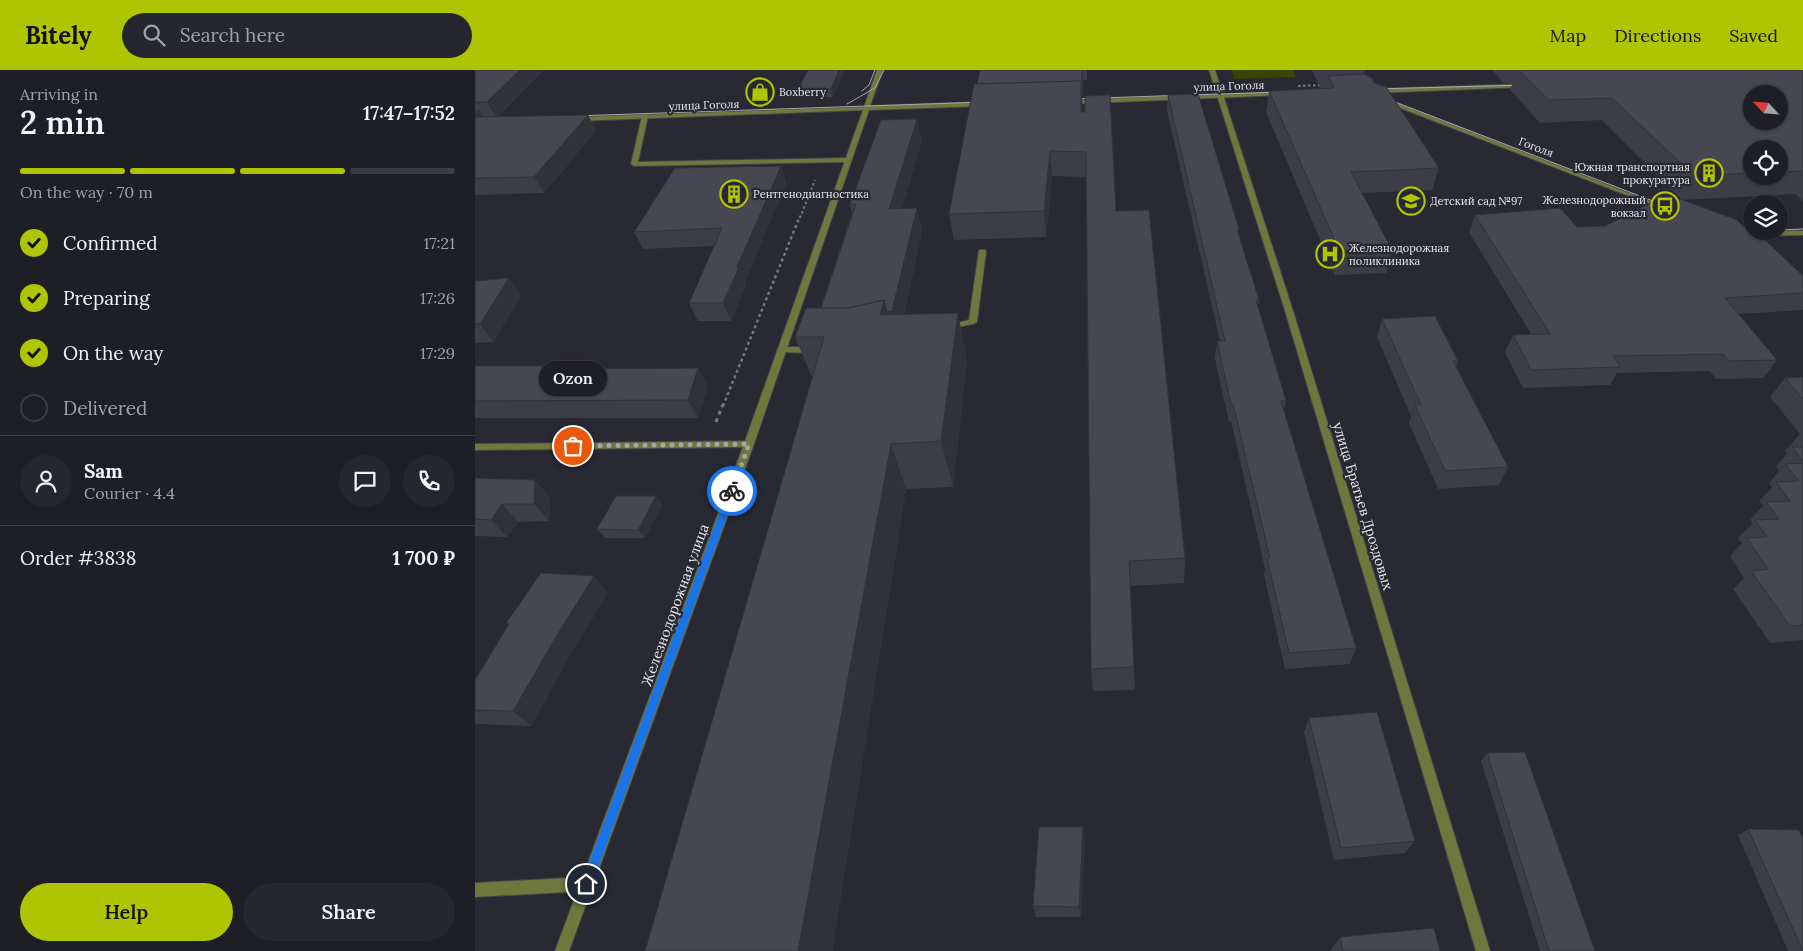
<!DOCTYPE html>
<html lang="en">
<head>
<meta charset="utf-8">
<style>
	body { margin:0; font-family:Lora,serif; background:#26272e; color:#f1f3f6; height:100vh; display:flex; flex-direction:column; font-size:19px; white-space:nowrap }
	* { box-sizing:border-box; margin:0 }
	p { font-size:16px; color:#a1a2a7 }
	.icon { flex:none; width:28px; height:28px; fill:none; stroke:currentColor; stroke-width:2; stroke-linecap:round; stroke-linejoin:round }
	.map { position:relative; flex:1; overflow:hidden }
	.sheet { display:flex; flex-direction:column; background:#1e1f26; width:475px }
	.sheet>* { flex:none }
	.needle { width:32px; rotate:296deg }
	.tools { position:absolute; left:1268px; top:15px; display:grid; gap:10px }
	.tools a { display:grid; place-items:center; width:45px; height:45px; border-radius:50%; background:#1e1f26; box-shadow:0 1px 4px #0004,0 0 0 1px #3c3d43; font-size:25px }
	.pin { position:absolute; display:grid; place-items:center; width:42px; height:42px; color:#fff; margin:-21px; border:2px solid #fff; border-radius:50%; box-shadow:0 1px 5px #0007 }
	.courier { position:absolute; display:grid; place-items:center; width:50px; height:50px; margin:-25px; border:4px solid #1a73e8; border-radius:50%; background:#fff; color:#222; box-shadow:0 1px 6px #0007 }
	.bubble { position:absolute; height:35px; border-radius:18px; background:#1e1f26; box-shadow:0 1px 4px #0004,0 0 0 1px #3c3d43; font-size:16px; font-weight:600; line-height:35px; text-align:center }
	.headline em { font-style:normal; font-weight:600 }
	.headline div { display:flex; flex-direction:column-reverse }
	.headline { display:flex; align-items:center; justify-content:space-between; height:85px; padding:0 20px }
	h1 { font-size:32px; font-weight:600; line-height:38px }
	.bar { display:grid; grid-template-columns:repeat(4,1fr); gap:8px 5px; align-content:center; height:60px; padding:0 20px }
	.bar i { height:6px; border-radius:4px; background:#3c3d43 }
	.bar .active { background:#b0c501 }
	.bar p { grid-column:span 4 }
	.line { display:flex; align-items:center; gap:12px; padding:0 20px; border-top:1px solid #3c3d43 }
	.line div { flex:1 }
	.round { display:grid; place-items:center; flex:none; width:52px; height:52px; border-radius:26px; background:#26272e }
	ol { padding:0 20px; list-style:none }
	li { display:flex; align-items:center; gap:15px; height:55px }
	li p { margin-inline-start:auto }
	li .icon { padding:5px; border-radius:50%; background:#b0c501; color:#111; stroke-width:4 }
	li:last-child { color:#a1a2a7 }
	li i { width:28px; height:28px; border:2px solid #3c3d43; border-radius:50% }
	.cta { display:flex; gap:10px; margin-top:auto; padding:10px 20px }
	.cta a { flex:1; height:58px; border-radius:30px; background:#b0c501; color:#111; font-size:20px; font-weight:600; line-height:58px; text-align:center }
	.cta a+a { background:#26272e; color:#f1f3f6 }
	header { display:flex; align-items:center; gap:30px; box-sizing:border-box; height:70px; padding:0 25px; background:#b0c501; color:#111 }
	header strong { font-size:24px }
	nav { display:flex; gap:28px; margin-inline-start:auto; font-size:18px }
	.search { width:350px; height:45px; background:#26272e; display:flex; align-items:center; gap:12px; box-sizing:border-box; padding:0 18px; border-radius:28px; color:#a1a2a7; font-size:19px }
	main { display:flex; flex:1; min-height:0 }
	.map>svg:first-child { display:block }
	.green { fill:#3b4400 }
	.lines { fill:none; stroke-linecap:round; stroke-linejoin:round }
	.service-casing { stroke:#43444d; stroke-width:2 }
	.minor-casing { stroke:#43444d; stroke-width:2 }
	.tertiary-casing { stroke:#43444d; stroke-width:2 }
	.path-far2 { stroke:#777880; stroke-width:2; stroke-dasharray:2.5 2.5; stroke-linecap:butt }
	.path-far1 { stroke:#777880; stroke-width:2.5; stroke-dasharray:3 3; stroke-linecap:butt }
	.path { stroke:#777880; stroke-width:3; stroke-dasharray:4 4; stroke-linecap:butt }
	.service { fill:#6e783d; fill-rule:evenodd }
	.minor { fill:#6e783d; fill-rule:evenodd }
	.tertiary { fill:#6e783d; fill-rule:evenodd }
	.tram { stroke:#a6a7ae; stroke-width:1 }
	.wall { fill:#3c3d46; fill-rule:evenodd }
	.shaded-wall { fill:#313239 }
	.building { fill:#464751; stroke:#313239; fill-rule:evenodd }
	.route { fill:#1a73e8 }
	.done { stroke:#a4a5ad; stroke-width:5; stroke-dasharray:0 9 }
	.labels { text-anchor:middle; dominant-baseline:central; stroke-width:4.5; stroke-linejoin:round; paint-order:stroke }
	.far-street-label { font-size:11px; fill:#e7e8ee; stroke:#282933 }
	.far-poi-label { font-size:11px; fill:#e7e8ee; stroke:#282933; text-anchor:start }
	.street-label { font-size:14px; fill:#e7e8ee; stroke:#282933 }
</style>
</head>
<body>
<header>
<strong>Bitely</strong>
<div class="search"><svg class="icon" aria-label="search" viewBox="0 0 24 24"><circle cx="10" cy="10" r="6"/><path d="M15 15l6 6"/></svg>Search here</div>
<nav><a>Map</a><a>Directions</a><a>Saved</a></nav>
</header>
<main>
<section class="sheet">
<div class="headline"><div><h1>2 min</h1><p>Arriving in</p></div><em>17:47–17:52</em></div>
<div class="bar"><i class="active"></i><i class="active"></i><i class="active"></i><i></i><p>On the way · 70 m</p></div>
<ol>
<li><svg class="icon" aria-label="check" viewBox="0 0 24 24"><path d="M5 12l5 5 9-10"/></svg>Confirmed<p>17:21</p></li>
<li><svg class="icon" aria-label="check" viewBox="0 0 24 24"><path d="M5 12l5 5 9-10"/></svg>Preparing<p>17:26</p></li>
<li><svg class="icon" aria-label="check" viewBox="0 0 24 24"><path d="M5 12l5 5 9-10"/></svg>On the way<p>17:29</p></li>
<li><i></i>Delivered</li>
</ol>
<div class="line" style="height:90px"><a class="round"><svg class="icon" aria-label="person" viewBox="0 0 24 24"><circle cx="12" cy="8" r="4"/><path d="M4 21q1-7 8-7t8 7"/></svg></a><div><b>Sam</b><p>Courier · 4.4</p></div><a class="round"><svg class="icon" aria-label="chat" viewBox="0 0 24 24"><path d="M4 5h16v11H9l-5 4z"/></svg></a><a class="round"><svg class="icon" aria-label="phone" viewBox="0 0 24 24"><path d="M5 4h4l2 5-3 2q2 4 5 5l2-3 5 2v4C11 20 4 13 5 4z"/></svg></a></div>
<div class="line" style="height:65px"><div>Order #3838</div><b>1 700 ₽</b></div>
<div class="cta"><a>Help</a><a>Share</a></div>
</section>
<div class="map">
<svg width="1328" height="881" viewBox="0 0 1328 881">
	<rect width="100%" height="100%" fill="#282933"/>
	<polygon class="green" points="757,0 818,0 821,7 759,9"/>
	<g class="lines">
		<g class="service-casing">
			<g id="service">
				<polygon points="170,44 173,46 163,92 372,88 375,90 372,92 159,96 156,94 167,46"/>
				<polygon points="504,180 510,180 511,182 502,252 498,254 469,260 469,256 494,250"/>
				<polygon points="306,277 338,277 342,280 338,283 303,282 302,280"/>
				<polygon points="111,807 116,809 118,814 116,819 111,821 0,827 0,813"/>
			</g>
		</g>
		<g class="minor-casing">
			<g id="minor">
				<polygon points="734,0 740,0 819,244 1015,881 1001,881 811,244"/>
				<polygon points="274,371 279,374 274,377 0,380 0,374"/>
			</g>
		</g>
		<g class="tertiary-casing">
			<g id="tertiary">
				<polygon points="402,0 408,0 395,36 508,32 511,34 508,36 394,40 279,374 94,881 80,881 269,374 388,40 103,51 100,49 103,47 389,37"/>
				<polygon points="1048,14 1051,16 1050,17 900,23 897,21 900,19"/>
				<polygon points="806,22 808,23 808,25 595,34 592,32 595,30"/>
				<polygon points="907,29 911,29 1190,137 1185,138 907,31"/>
				<polygon points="1262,160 1328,161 1328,165 1286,166 1265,164 1262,164"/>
			</g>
		</g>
		<g class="path-far2">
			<polyline points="823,16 849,15"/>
			<polyline points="325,148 340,110"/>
		</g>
		<polyline class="path-far1" points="248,336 325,146"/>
		<polyline class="path" points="241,352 248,334"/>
		<use href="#service" class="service"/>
		<use href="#minor" class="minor"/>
		<use href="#tertiary" class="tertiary"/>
		<g class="tram">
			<polyline points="899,19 1051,15"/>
			<polyline points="387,21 394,15 400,0"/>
			<polyline points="907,27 1191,136"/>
			<polyline points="594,29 807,22"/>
			<polyline points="372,34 400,18 409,0"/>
			<polyline points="99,46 509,32"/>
			<polyline points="1304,160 1328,159"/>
		</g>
	</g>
	<g class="wall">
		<polygon points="0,0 69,0 22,47 113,45 121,61 69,123 0,125"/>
		<polygon points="370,0 358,27 325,27 323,19"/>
		<polygon points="505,0 612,0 612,10 608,10 607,42 641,141 710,488 709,513 655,516 659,597 660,620 618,621 616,599 611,107 577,106 571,167 479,170 474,144"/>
		<polygon points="837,0 890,0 889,4 899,13 964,98 957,120 887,123 917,180 911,203 860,205 791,42 794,21 846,19"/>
		<path d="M 1017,0 L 1328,0 L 1328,131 L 1320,124 L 1206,130 L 1279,166 L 1328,206 L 1328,240 L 1264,244 L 1302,290 L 1288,308 L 1241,309 L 1235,301 L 1142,303 L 1135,315 L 1048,318 L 1030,282 L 1038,265 L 1056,264 L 994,162 L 1000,145 L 1102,157 L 1130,156 L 1206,129 L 1127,50 L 1065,53 L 1035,20 L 1038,13 L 1029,13 ZM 1276,79 L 1304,79 L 1304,106 L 1276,106 Z"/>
		<polygon points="693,25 764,159 763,163 784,230 783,236 811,330 809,341 881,578 875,594 810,599 789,505 790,499 756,351 754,352 740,289 742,271 745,271 692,41"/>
		<polygon points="442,49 447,71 427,138 442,138 447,161 429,244 492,289 478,417 431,419 357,881 170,881 337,308 320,267 346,238 377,143 375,134"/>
		<polygon points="306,96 311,113 270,213 271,215 256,251 223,251 214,233 239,176 168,179 159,162"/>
		<polygon points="34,208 46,226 18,272 0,273 0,211"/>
		<polygon points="907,249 983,291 981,297 1033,397 1024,415 963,419 934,353 936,346 902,267"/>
		<polygon points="0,296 94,296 96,299 233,316 223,348 0,348"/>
		<polygon points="1328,307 1328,570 1295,573 1258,519 1269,508 1255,486 1267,473 1263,468 1277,454 1275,450 1288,436 1284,431 1297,417 1294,413 1304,401 1301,396 1312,384 1310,381 1325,364 1295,327 1310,308"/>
		<polygon points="0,408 60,410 75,428 74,451 43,452 32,467 0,466"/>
		<polygon points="181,426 187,435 170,468 130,468 122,459"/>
		<polygon points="133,523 95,585 56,656 2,654 0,653 0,610 33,555 31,553"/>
		<polygon points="834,648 940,771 930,783 859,790 829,662"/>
		<polygon points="1012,683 1120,881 1065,881 1006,691"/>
		<polygon points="608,757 610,770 606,847 561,847 558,836"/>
		<polygon points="1273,759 1328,881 1313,881 1263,765"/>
		<polygon points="865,867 965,881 855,881"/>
	</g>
	<g class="shaded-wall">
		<polygon points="45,0 69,0 21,47 12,32"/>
		<polygon points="364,0 370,0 358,27 356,19"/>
		<polygon points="607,0 608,10 607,28"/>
		<polygon points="606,11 607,35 607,66 606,42"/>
		<polygon points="4,40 13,55 0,54 0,43"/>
		<polygon points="113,45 121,61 69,123 59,107"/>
		<polygon points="442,49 447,71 420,162 414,139"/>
		<polygon points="575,81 577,106 571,167 569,141"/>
		<polygon points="306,96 311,113 270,213 271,215 256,251 248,233 262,197"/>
		<polygon points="442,138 447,161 424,265 388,274 409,230"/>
		<polygon points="34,208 46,226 18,272 5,254"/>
		<polygon points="483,243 492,289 478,417 466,371"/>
		<polygon points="223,298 233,316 223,348 213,330"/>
		<polygon points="416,374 431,419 357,881 323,881"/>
		<polygon points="60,410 75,428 74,451 59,434"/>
		<polygon points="181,426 187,435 170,468 163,460"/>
		<polygon points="27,434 43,452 32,467 16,450"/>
		<polygon points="119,506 133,523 95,585 56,656 38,641 79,570"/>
		<polygon points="608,757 610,770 606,847 604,837"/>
	</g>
	<g class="building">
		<polygon points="0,0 45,0 12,32 0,32"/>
		<polygon points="333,0 364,0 356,19 323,19"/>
		<polygon points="505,0 607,0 607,12 606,11 502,14"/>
		<path d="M 1044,0 L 1328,0 L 1328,101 L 1304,102 L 1304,79 L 1276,79 L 1276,103 L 1219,106 L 1137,28 L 1074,30 ZM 1276,24 L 1304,24 L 1304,51 L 1276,51 Z"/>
		<polygon points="889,4 897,8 899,13 911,17 964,98 876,102 917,180 865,182 794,21 859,18 853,6"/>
		<polygon points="606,11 606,42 610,42 610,26 635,25 641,141 674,140 710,488 654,491 659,597 616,599 611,82 575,81 569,141 474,144 499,14"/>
		<polygon points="723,24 764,159 762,159 784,230 781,230 811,330 806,331 881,578 814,583 792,488 795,488 758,334 756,334 742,271 750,271 693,25"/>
		<polygon points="113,45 59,107 0,108 0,47"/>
		<polygon points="442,49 414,139 442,138 417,241 412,242 409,230 373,238 346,238 381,134 375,134 406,50"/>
		<polygon points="306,96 262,197 264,197 248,233 214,233 247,158 159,162 200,98"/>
		<polygon points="1205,129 1262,150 1279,166 1286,166 1328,206 1328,223 1250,228 1302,290 1254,291 1248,284 1138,286 1145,297 1056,300 1038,265 1075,264 1000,145 1085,138 1102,157 1130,156 1179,131"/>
		<polygon points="34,208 5,254 0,254 0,211"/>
		<polygon points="409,230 405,245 483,243 466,371 416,374 323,881 170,881 349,267 320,267 331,238 373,238"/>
		<polygon points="960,246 983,291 978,291 1033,397 970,401 940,335 946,335 907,249"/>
		<polygon points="0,296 94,296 92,299 223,298 213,330 0,331"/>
		<polygon points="1328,307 1328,329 1310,308"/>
		<polygon points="1317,377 1328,377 1328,391"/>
		<polygon points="1328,393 1328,555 1315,556 1276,501 1293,499 1272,468 1292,467 1280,450 1304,449 1291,432 1315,431 1301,412 1324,411 1310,394"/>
		<polygon points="0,408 60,410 59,434 27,434 16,450 0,449"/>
		<polygon points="141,426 181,426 163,460 122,459"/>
		<polygon points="66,503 119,506 79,570 38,641 0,640 0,610 34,554 31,553"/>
		<polygon points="902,642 940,771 866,778 834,648"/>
		<polygon points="1050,682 1120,881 1074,881 1012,683"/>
		<polygon points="564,757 608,757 604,837 558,836"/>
		<polygon points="1273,759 1324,760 1328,769 1328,881"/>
		<polygon points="959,858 965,881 868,881 865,867"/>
	</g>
	<polygon class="route" points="254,418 257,418 261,421 117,814 115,818 111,819 107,818 106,814"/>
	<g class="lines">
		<polyline class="done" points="98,376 274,374 257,421"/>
	</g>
	<defs>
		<g id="shop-ring" transform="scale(1.4375)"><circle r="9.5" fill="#282933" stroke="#b0c501" stroke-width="1.5"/><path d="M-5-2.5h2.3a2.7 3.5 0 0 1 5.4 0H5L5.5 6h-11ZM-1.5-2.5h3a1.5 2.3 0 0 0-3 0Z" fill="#b0c501"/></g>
		<g id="building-ring" transform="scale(1.4375)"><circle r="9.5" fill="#282933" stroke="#b0c501" stroke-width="1.5"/><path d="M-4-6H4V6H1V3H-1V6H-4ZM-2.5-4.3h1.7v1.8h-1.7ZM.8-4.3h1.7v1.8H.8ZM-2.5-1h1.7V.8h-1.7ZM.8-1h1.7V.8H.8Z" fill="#b0c501"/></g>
		<g id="school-ring" transform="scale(1.4375)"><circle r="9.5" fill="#282933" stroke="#b0c501" stroke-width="1.5"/><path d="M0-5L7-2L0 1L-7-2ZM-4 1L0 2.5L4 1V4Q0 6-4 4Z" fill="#b0c501"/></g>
		<g id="bus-ring" transform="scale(1.4375)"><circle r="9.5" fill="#282933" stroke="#b0c501" stroke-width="1.5"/><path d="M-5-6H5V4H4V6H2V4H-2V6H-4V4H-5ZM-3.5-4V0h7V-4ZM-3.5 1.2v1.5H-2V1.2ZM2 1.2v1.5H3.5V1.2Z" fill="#b0c501"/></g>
		<g id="hospital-ring" transform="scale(1.4375)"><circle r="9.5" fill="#282933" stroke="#b0c501" stroke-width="1.5"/><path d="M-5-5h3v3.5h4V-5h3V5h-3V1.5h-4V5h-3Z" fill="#b0c501"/></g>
	</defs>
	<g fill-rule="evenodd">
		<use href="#shop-ring" x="285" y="22"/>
		<use href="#building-ring" x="1234" y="103"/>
		<use href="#building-ring" x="259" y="124"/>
		<use href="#school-ring" x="936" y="131"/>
		<use href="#bus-ring" x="1190" y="136"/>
		<use href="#hospital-ring" x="855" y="184"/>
	</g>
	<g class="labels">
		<g class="far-street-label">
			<text transform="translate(754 16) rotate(-2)">улица Гоголя</text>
			<text transform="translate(229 35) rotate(-2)">улица Гоголя</text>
			<text transform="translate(1061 77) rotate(21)">Гоголя</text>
		</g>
		<g class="far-poi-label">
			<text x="304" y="22">Boxberry</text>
			<text x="1215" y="97" text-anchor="end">Южная транспортная<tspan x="1215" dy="13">прокуратура</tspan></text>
			<text x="278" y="124">Рентгенодиагностика</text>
			<text x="1171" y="130" text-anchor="end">Железнодорожный<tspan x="1171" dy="13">вокзал</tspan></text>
			<text x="955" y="131">Детский сад №97</text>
			<text x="874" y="178">Железнодорожная<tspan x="874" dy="13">поликлиника</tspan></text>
		</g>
		<g class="street-label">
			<text transform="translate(888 436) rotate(73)">улица Братьев Дроздовых</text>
			<text transform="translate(200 535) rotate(-70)">Железнодорожная улица</text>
		</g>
	</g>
</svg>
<div class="tools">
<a><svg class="needle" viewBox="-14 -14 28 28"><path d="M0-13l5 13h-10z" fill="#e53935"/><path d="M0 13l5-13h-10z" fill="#a1a2a7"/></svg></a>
<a><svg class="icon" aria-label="locate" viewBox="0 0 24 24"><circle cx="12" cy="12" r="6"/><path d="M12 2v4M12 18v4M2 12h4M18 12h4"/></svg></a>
<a><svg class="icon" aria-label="layers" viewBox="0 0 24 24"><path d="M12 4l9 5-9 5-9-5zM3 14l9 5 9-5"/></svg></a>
</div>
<div class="pin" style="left:98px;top:376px;background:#ea580c"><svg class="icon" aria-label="bag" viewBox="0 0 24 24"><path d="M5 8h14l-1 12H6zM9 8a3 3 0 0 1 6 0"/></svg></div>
<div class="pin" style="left:111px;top:814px;background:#1f2937"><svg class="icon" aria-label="home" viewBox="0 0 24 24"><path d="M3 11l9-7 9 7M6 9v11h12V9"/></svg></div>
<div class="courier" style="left:257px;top:421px"><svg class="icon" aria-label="bike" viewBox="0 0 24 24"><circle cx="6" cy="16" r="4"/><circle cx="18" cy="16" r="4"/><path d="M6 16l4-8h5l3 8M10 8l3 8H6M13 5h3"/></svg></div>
<div class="bubble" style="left:64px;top:291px;width:68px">Ozon</div>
</div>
</main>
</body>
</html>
